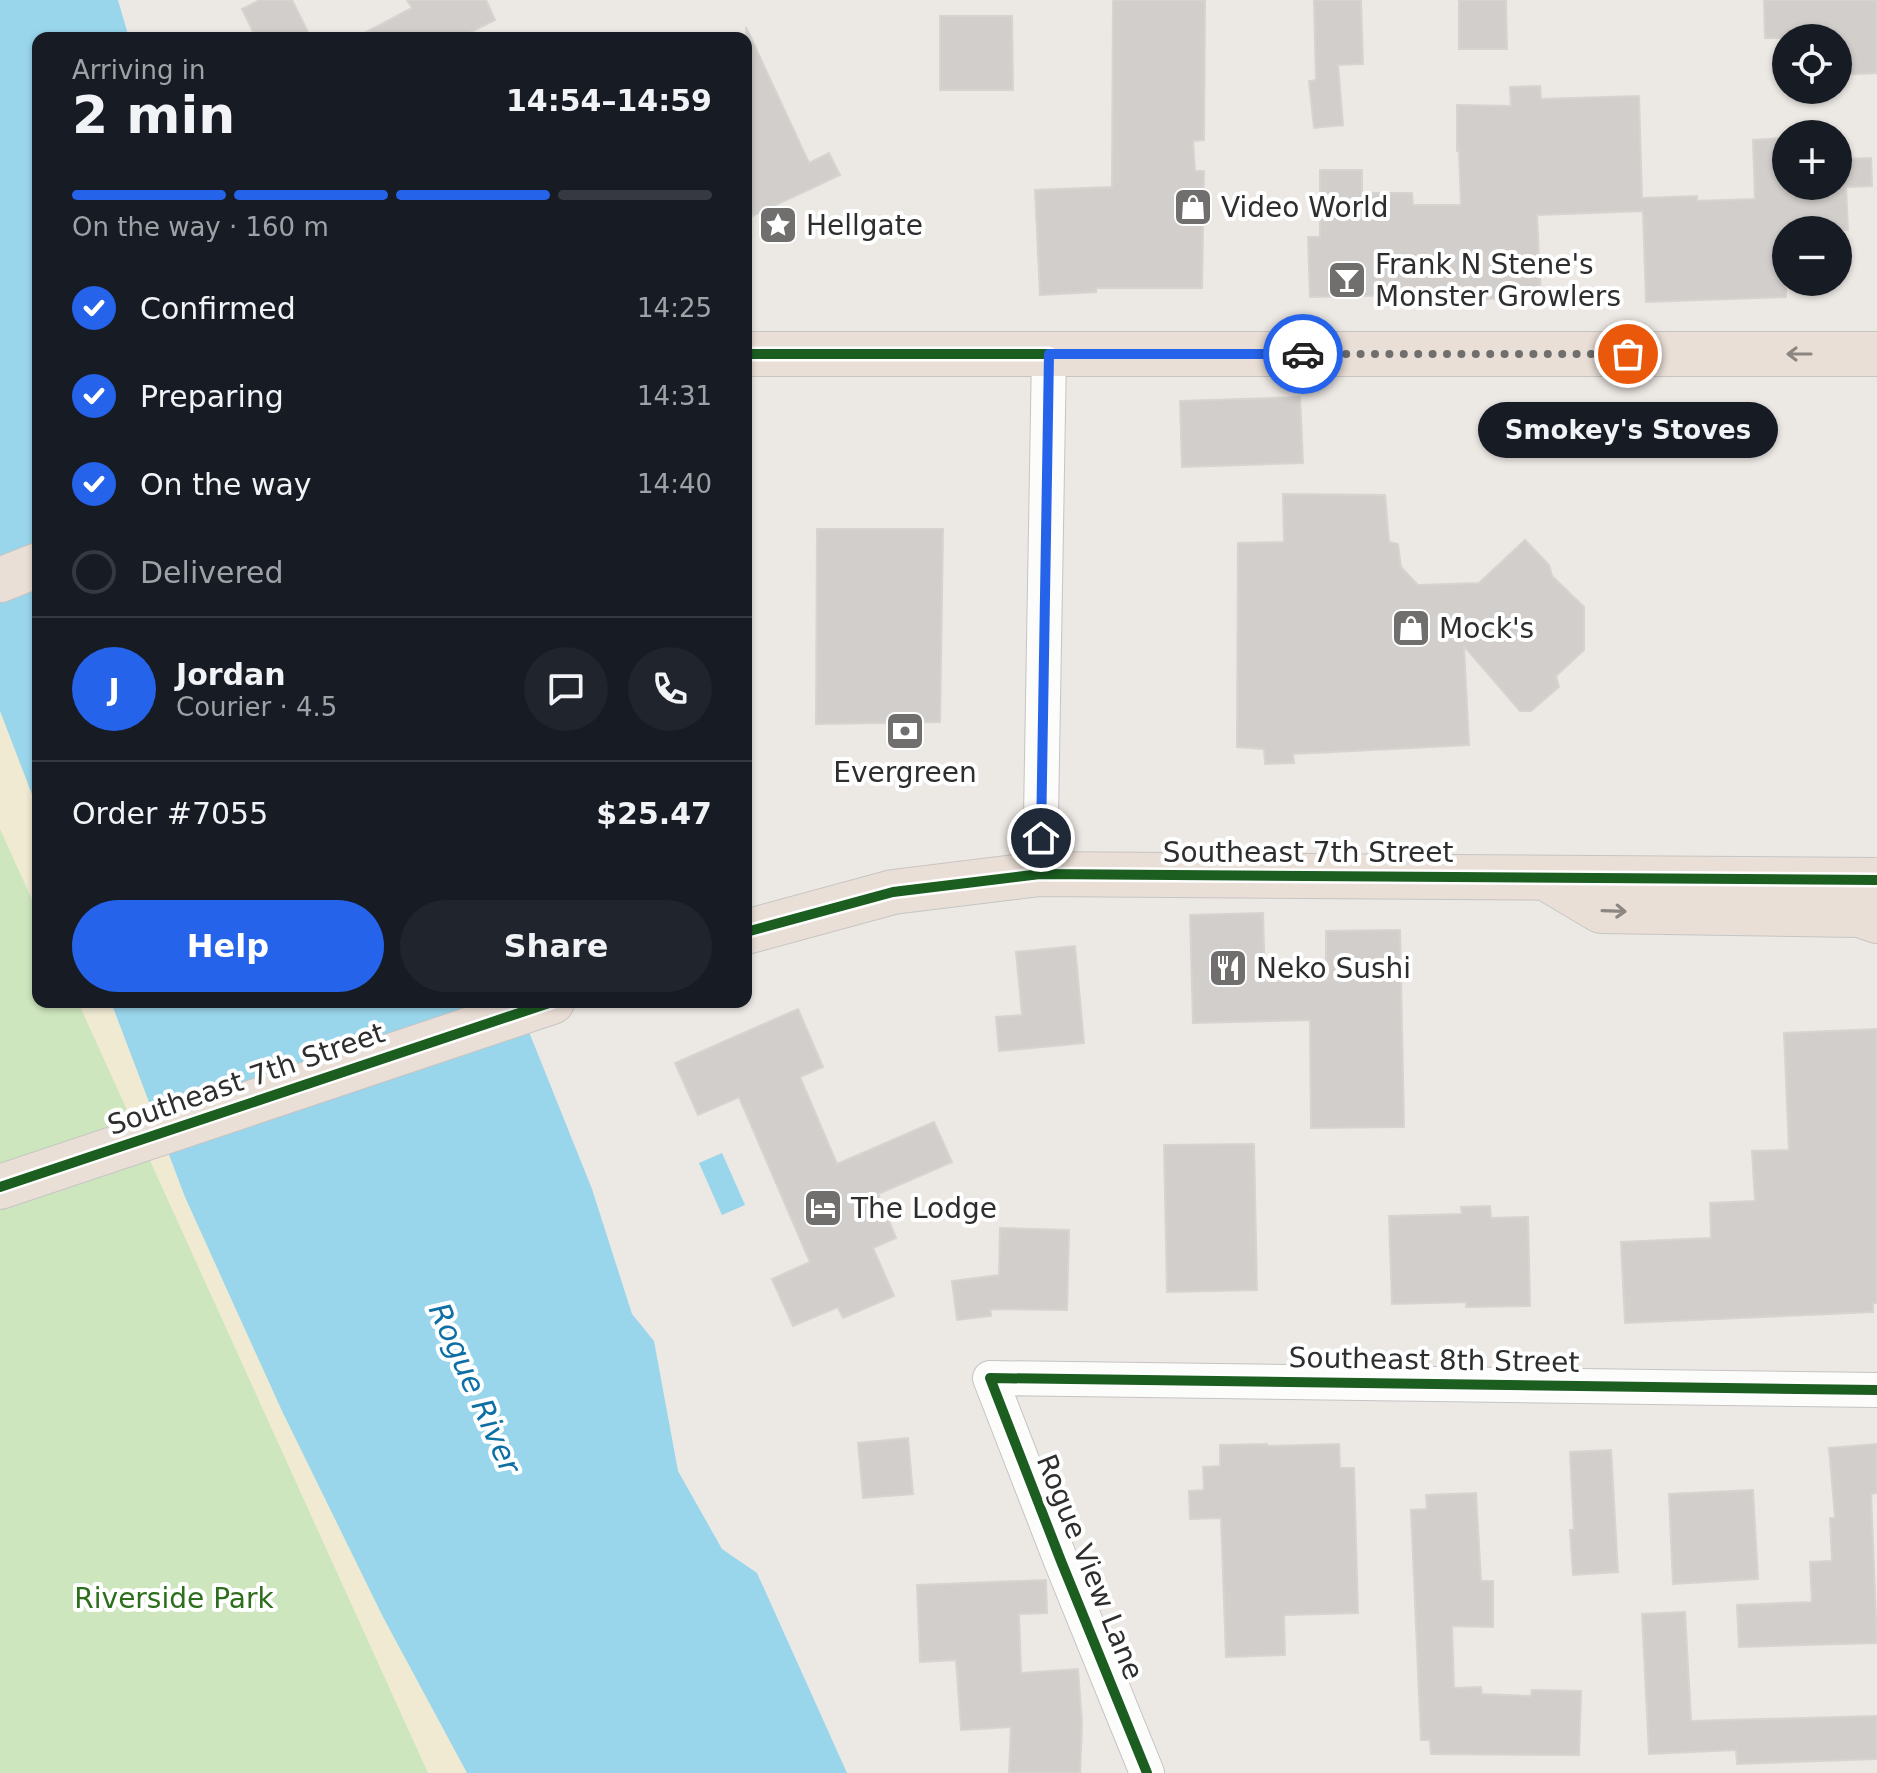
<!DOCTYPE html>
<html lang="en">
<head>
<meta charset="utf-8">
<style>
	body { margin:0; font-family:"DejaVu Sans",sans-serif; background:#20242c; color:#f1f3f6; height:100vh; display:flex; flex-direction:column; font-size:30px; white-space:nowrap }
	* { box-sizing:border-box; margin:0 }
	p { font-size:26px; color:#9ea1a6 }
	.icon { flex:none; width:44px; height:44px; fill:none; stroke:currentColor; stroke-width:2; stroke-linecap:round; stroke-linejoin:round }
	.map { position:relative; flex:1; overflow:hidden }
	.side { position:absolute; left:32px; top:32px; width:720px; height:976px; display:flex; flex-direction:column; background:#171b24; border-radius:16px; box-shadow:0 2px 6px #0004 }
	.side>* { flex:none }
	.fabs { position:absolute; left:1772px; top:24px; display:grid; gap:16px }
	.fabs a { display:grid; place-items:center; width:80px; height:80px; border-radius:50%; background:#171b24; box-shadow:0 2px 6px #0004; font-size:40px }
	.pin { position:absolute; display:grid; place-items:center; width:68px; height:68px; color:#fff; margin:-34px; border:4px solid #fff; border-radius:50%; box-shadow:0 2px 8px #0007 }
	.courier { position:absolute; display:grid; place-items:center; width:80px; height:80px; margin:-40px; border:6px solid #2563eb; border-radius:50%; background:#fff; color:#222; box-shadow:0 2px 10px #0007 }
	.bubble { position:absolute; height:56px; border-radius:28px; background:#171b24; box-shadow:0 2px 6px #0004; font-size:26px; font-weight:700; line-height:56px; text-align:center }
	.overview em { font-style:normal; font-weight:700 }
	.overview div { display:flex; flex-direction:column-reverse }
	.overview { display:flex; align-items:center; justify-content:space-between; height:136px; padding:0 40px }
	h1 { font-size:52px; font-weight:700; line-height:60px }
	.bar { display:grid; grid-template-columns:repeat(4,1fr); gap:12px 8px; align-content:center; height:96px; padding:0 40px }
	.bar i { height:10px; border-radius:6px; background:#363941 }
	.bar .current { background:#2563eb }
	.bar p { grid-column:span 4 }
	.line { display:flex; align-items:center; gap:20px; padding:0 40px; border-top:2px solid #363941 }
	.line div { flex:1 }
	.round { display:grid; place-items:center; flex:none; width:84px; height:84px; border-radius:42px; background:#20242c }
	ol { padding:0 40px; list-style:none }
	li { display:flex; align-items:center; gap:24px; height:88px }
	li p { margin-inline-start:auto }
	li .icon { padding:8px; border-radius:50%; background:#2563eb; color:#fff; stroke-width:4 }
	li:last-child { color:#9ea1a6 }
	li i { width:44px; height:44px; border:4px solid #363941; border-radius:50% }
	.cta { display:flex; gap:16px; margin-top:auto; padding:16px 40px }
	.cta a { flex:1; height:92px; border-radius:48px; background:#2563eb; color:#fff; font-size:32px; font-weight:700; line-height:92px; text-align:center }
	.cta a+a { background:#20242c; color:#f1f3f6 }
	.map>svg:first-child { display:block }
	.green { fill:#cee6be }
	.sand { fill:#f0ead3 }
	.water { fill:#99d6ec }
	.building { fill:#d1cecb; stroke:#d7d4d0; stroke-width:2 }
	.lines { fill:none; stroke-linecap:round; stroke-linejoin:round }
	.minor-casing { stroke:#c5c4c5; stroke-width:36 }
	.highway-casing { stroke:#c6c5c4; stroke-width:46 }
	.minor { stroke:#fcfcfb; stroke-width:34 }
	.highway { stroke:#eadfd6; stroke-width:44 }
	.cycleway-casing { stroke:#fff; stroke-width:15 }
	.cycleway { stroke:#1b5e20; stroke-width:10 }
	.oneway { stroke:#8c8682 }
	.done { stroke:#706f6e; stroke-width:8; stroke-dasharray:0 14.4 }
	.route { stroke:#2563eb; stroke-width:10 }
	.labels { text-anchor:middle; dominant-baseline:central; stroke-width:8; stroke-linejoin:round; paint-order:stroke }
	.poi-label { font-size:28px; fill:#2e2e2e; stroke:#fff; text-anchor:start }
	.street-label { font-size:28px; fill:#2e2e2e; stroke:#fff }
	.park-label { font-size:28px; fill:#2c6e1b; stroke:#fff }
	.water-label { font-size:30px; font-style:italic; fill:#0d6fa3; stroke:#fff }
</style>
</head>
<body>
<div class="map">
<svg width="1877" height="1773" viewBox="0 0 1877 1773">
	<rect width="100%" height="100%" fill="#ece8e4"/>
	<polygon class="green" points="0,815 38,893 38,1002 91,1002 439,1773 0,1773"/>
	<g class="sand">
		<polygon points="0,711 38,797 38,913 0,829"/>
		<polygon points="78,1002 128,1002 475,1773 428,1773"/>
	</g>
	<g class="water">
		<polygon points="0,0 118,0 129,38 38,38 38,810 0,711"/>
		<polygon points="111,1002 517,1002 592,1189 632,1314 654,1341 678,1471 722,1549 757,1573 847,1773 467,1773 383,1617 282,1411 185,1197"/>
		<polygon points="722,1153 745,1205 722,1215 699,1163"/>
	</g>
	<g class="building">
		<polygon points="260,0 292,0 311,38 256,38 242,9"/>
		<polygon points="407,0 486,0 495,20 459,38 355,38 412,8"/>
		<polygon points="1113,0 1205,0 1204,140 1193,141 1195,171 1204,171 1202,288 1096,288 1096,292 1040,295 1035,190 1112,187"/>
		<polygon points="1314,0 1361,0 1363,64 1338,65 1343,125 1314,128 1309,81 1316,80"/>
		<polygon points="1459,0 1506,0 1507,49 1459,49"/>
		<polygon points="1764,0 1877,0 1877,73 1838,75 1838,38 1765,38"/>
		<polygon points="940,16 1012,16 1013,90 940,90"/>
		<polygon points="746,27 809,163 829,153 840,175 746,219"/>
		<polygon points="1540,86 1541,99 1639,96 1642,198 1697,196 1697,201 1755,199 1753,140 1786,138 1786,186 1838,186 1838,159 1871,158 1872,186 1846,187 1848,230 1786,230 1786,297 1646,302 1643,211 1537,215 1541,297 1464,300 1464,294 1310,297 1308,237 1320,237 1320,170 1362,170 1362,193 1412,193 1413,205 1461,205 1459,151 1457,151 1457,105 1511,106 1510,87"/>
		<polygon points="1300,397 1303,463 1182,467 1180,401"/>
		<polygon points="1283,494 1385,495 1389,542 1398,544 1401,567 1418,585 1479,583 1525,540 1549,565 1552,576 1584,607 1584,650 1556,676 1559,687 1531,711 1520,711 1464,646 1469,745 1293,754 1294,763 1265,764 1264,749 1237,747 1238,543 1284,542"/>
		<polygon points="817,529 943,529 940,722 816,724"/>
		<polygon points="1263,913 1265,981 1326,980 1326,931 1400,930 1404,1127 1311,1128 1310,1020 1193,1023 1190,915"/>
		<polygon points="1075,946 1084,1043 999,1051 996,1017 1022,1015 1016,952"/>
		<polygon points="798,1009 823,1067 800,1077 837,1164 934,1122 952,1162 878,1194 896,1238 873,1248 894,1296 843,1318 838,1307 793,1326 772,1279 810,1262 739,1097 698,1115 675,1063"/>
		<polygon points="1877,1029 1877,1303 1873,1303 1873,1312 1625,1323 1621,1242 1711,1238 1710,1203 1755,1201 1752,1151 1789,1150 1784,1033"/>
		<polygon points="1254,1144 1257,1290 1167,1292 1164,1145"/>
		<polygon points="1490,1206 1491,1218 1528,1217 1530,1306 1466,1307 1467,1302 1392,1304 1389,1216 1462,1214 1461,1207"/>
		<polygon points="1000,1228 1069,1230 1067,1310 990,1309 991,1316 957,1320 952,1281 999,1275"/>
		<polygon points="908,1438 913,1494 863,1498 858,1443"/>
		<polygon points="1267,1444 1267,1446 1339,1444 1340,1468 1354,1468 1358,1613 1284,1615 1285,1655 1226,1657 1221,1518 1190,1519 1189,1491 1204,1490 1203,1467 1220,1466 1220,1445"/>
		<polygon points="1877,1444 1877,1493 1871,1494 1877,1643 1739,1647 1737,1605 1812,1602 1810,1562 1832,1561 1830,1518 1835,1518 1829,1448"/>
		<polygon points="1611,1450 1618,1572 1573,1575 1570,1530 1574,1530 1570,1452"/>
		<polygon points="1753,1490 1758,1579 1673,1584 1669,1494"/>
		<polygon points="1476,1493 1481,1581 1493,1581 1493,1627 1452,1626 1454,1688 1481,1687 1482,1694 1531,1696 1532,1690 1581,1691 1579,1755 1431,1754 1430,1740 1421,1740 1411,1510 1427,1509 1426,1495"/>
		<polygon points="1046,1580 1047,1613 1019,1614 1021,1673 1078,1669 1082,1724 1080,1773 1009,1773 1011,1727 961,1730 956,1660 920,1662 917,1585"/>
		<polygon points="1685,1612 1691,1721 1877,1716 1877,1759 1737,1764 1736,1750 1649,1754 1642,1614"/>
	</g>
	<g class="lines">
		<g class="minor-casing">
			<g id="minor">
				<polyline points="1040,874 1049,354"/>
				<polyline points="1147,1773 1061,1561 990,1378 1877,1390"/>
			</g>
		</g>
		<g class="highway-casing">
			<g id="highway">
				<polyline points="746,354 1877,354"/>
				<polyline points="0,580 38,565"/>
				<polyline points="1547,879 1601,911 1860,915 1877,921"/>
				<polyline points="746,932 893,892 1040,874 1877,880"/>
				<polyline points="0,1187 552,1002"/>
			</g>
		</g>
		<use href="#minor" class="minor"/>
		<use href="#highway" class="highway"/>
		<g class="cycleway-casing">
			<g id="cycleway">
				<polyline points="746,354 1049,354"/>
				<polyline points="746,932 893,892 1040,874 1877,880"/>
				<polyline points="0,1187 552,1002"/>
				<polyline points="1147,1773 1061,1561 990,1378 1877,1390"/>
			</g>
		</g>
		<use href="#cycleway" class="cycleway"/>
	</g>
	<defs><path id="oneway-shaft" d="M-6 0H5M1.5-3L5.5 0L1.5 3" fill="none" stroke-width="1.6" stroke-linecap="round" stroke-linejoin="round" transform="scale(2)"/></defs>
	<g class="oneway">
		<use href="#oneway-shaft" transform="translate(1799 354) rotate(180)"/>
		<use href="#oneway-shaft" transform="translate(1614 911) rotate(2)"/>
	</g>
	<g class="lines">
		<polyline class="done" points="1303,354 1628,354"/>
		<polyline class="route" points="1041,838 1049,354 1303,354"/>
	</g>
	<defs>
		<g id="shop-square" transform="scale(2)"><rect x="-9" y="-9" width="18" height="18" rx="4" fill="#706f6e" stroke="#fff"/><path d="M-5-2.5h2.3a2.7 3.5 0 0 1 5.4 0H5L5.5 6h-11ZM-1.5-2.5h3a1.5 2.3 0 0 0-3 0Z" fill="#fff"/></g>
		<g id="sight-square" transform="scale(2)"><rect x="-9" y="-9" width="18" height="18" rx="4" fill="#706f6e" stroke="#fff"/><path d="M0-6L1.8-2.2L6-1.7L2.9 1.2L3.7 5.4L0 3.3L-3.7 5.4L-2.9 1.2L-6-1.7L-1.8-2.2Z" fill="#fff"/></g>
		<g id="bar-square" transform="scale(2)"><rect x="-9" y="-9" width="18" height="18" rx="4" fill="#706f6e" stroke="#fff"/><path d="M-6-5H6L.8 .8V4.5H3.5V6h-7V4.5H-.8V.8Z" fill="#fff"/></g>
		<g id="bank-square" transform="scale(2)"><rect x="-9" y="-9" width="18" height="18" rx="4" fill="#706f6e" stroke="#fff"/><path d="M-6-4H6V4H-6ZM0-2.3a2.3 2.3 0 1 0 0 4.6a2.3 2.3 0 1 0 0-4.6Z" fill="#fff"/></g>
		<g id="restaurant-square" transform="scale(2)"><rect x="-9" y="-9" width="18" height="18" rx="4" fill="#706f6e" stroke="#fff"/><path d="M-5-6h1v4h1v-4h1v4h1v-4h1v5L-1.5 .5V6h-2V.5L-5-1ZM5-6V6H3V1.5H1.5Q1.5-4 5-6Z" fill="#fff"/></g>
		<g id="hotel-square" transform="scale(2)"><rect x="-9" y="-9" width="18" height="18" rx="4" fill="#706f6e" stroke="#fff"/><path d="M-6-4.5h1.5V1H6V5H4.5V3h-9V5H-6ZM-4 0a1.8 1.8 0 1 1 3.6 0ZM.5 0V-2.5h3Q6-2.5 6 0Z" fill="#fff"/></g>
	</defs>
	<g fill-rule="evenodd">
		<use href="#shop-square" x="1193" y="207"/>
		<use href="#sight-square" x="778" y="225"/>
		<use href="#bar-square" x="1347" y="280"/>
		<use href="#shop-square" x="1411" y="628"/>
		<use href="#bank-square" x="905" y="731"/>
		<use href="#restaurant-square" x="1228" y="968"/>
		<use href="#hotel-square" x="823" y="1208"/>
	</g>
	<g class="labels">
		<g class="poi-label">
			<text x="1221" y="207">Video World</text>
			<text x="806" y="225">Hellgate</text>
			<text x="1375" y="264">Frank N Stene's<tspan x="1375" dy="32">Monster Growlers</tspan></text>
			<text x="1439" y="628">Mock's</text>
			<text x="905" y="772" text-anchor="middle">Evergreen</text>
			<text x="1256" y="968">Neko Sushi</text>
			<text x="851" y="1208">The Lodge</text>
		</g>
		<g class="street-label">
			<text x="1308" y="852">Southeast 7th Street</text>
			<text transform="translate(246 1079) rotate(-19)">Southeast 7th Street</text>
			<text transform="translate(1434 1360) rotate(1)">Southeast 8th Street</text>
			<text transform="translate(1090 1567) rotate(68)">Rogue View Lane</text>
		</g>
		<g class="park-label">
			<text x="174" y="1598">Riverside Park</text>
		</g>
		<g class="water-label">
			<text transform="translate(475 1388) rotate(66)">Rogue River</text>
		</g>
	</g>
</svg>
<div class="fabs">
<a><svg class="icon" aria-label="locate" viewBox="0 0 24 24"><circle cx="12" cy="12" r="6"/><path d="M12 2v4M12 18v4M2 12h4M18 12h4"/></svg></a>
<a>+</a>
<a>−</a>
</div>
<div class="pin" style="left:1628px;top:354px;background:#ea580c"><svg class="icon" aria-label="bag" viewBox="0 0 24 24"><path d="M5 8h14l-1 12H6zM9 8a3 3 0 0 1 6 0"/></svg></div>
<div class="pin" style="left:1041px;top:838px;background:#1f2937"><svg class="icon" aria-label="home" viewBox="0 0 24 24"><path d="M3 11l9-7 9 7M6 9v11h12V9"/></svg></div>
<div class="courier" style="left:1303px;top:354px"><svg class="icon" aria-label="car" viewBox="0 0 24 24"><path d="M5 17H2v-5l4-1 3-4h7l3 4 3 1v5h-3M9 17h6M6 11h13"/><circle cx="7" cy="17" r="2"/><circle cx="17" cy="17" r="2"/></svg></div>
<div class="bubble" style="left:1478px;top:402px;width:300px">Smokey's Stoves</div>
<section class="side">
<div class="overview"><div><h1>2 min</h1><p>Arriving in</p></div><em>14:54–14:59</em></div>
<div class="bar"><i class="current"></i><i class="current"></i><i class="current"></i><i></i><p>On the way · 160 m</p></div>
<ol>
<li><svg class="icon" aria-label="check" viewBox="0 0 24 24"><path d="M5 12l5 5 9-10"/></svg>Confirmed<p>14:25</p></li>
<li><svg class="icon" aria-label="check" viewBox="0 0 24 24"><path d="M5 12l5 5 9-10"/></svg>Preparing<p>14:31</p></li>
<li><svg class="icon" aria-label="check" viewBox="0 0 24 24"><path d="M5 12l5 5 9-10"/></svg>On the way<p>14:40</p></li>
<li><i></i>Delivered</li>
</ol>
<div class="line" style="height:144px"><b class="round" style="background:#2563eb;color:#fff">J</b><div><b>Jordan</b><p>Courier · 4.5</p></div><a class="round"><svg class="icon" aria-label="chat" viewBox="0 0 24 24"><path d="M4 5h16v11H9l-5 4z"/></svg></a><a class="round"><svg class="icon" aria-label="phone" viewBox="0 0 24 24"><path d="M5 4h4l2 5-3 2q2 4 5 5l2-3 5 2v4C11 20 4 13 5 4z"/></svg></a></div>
<div class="line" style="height:104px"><div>Order #7055</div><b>$25.47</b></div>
<div class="cta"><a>Help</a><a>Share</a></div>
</section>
</div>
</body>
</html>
